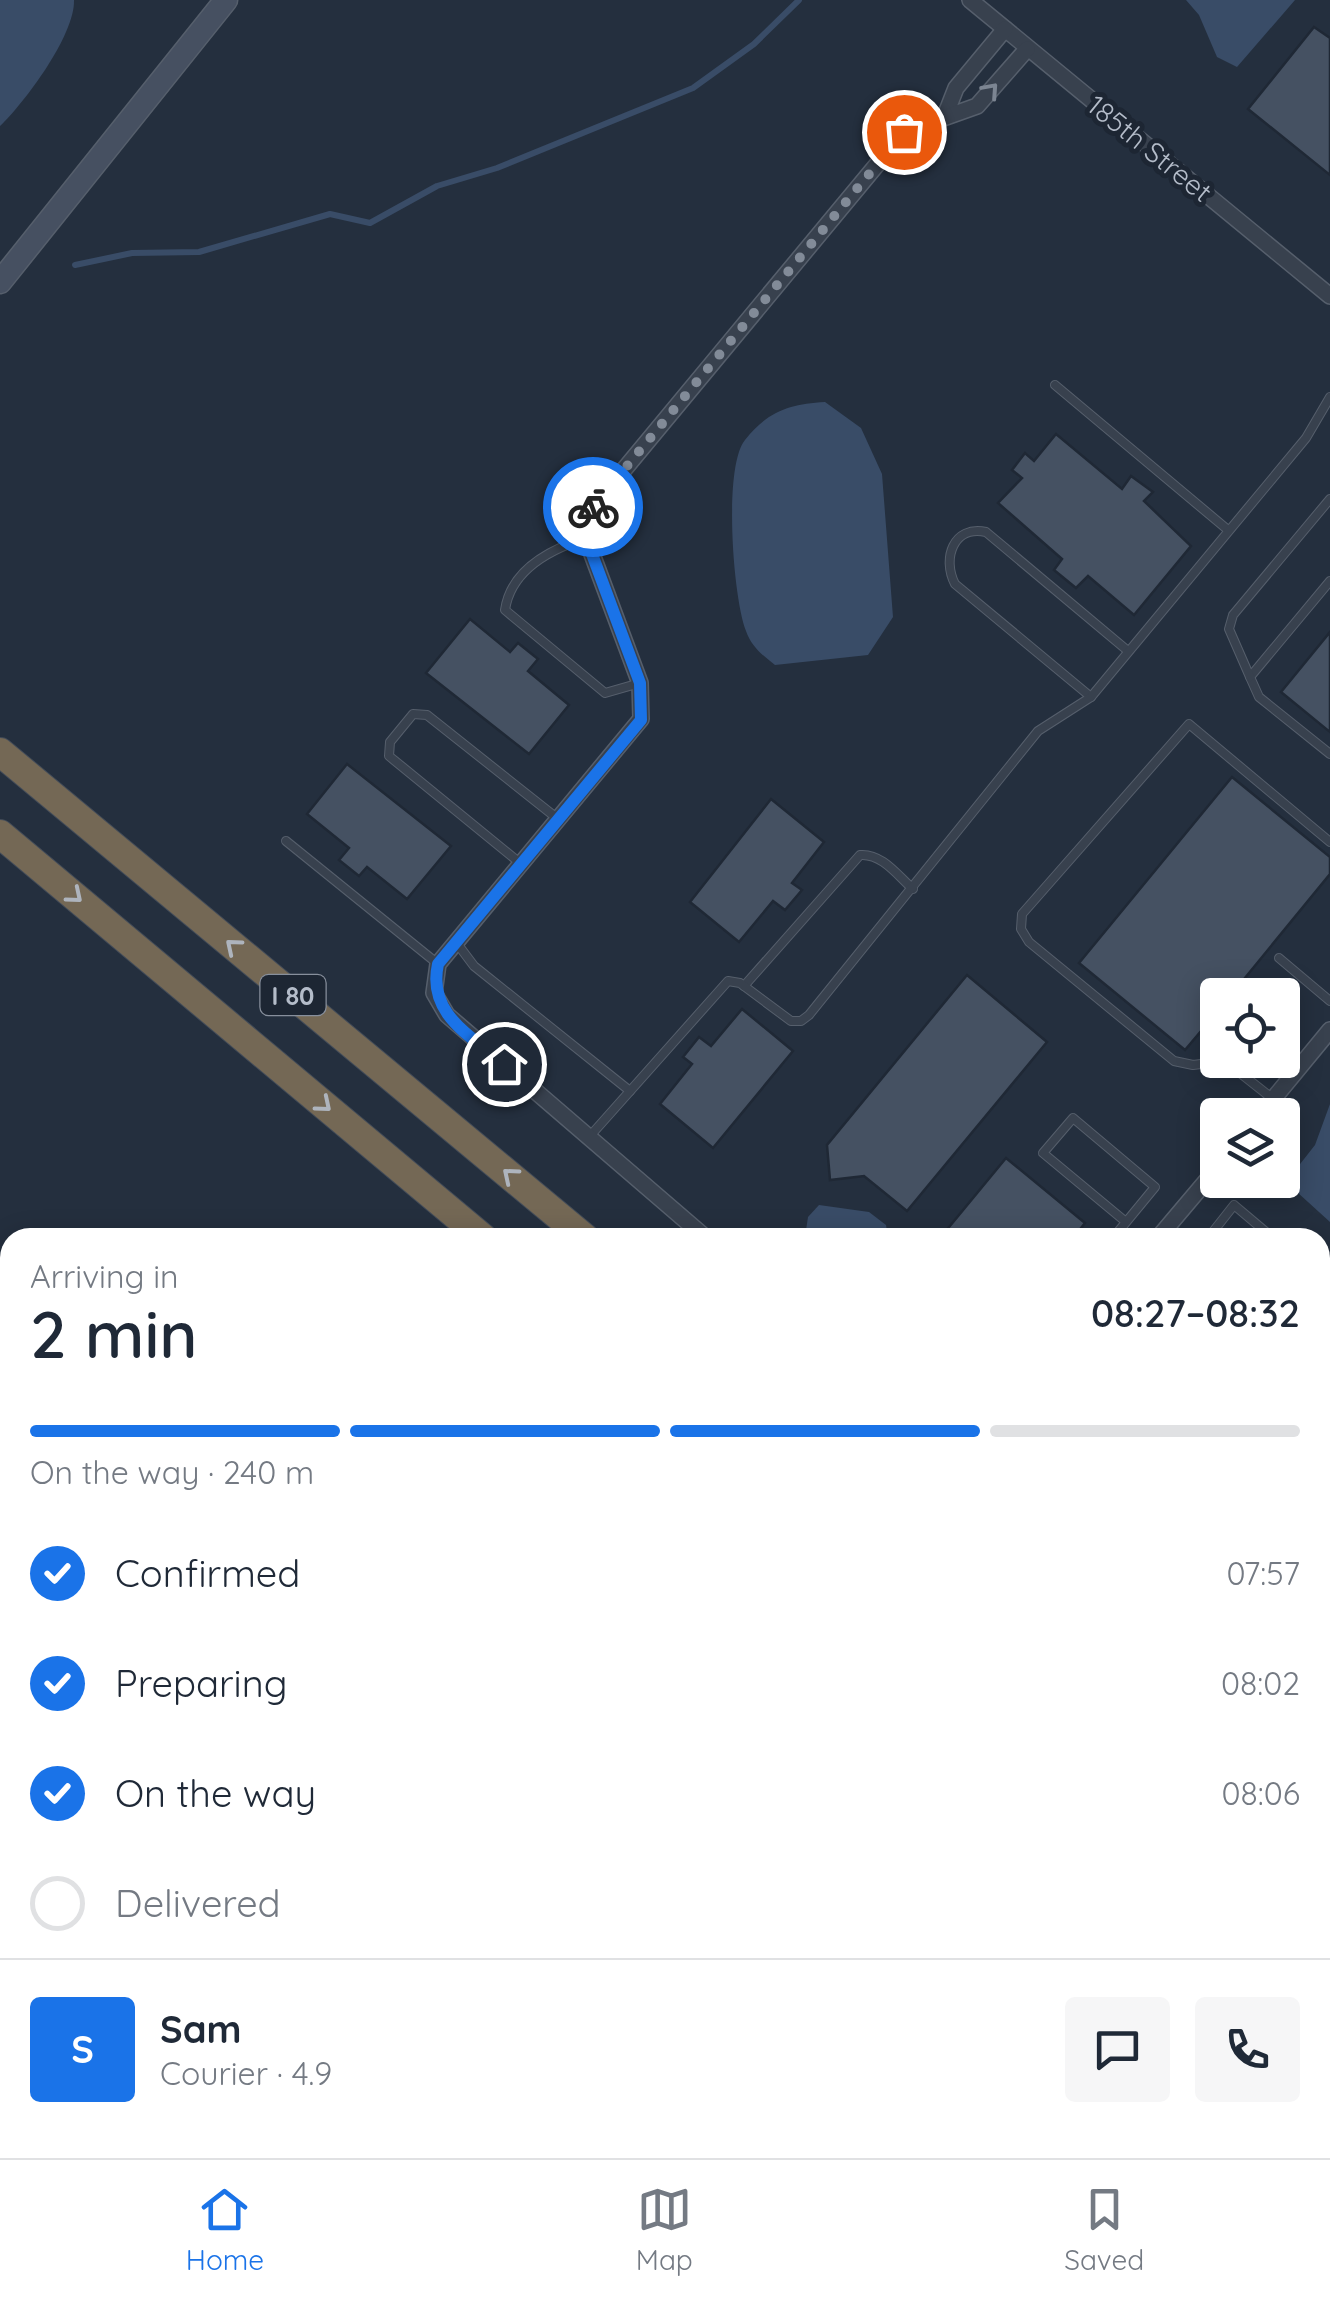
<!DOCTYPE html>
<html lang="en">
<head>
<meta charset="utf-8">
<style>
	body { margin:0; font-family:Quicksand,sans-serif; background:#f6f6f7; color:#1f2937; height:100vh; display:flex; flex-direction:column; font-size:38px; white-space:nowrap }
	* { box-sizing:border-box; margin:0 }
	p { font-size:32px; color:#747a83 }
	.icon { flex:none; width:55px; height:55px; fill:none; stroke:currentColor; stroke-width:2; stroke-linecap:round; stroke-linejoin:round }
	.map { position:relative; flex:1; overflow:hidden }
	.panel { position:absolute; left:0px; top:1228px; width:1330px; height:932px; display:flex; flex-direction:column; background:#fff; border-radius:30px 30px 0 0; box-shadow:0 5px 25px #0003 }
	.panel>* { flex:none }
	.buttons { position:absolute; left:1200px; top:978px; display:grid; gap:20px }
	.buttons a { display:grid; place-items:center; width:100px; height:100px; border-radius:10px; background:#fff; box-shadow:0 5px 25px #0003; font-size:50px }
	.pin { position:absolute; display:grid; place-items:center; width:85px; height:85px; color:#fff; margin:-42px; border:5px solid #fff; border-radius:50%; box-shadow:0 2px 10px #0007 }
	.courier { position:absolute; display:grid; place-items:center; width:100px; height:100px; margin:-50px; border:8px solid #1a73e8; border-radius:50%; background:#fff; color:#222; box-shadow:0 2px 12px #0007 }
	.head em { font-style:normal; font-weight:600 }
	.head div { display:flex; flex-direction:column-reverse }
	.head { display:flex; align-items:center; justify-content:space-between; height:170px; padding:0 30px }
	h1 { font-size:65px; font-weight:600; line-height:75px }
	.bar { display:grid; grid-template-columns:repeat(4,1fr); gap:15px 10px; align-content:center; height:120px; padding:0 30px }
	.bar i { height:12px; border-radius:8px; background:#e0e1e3 }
	.bar .current { background:#1a73e8 }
	.bar p { grid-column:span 4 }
	.line { display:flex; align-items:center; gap:25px; padding:0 30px; border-top:2px solid #e0e1e3 }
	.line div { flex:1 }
	.round { display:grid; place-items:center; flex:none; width:105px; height:105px; border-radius:10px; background:#f6f6f7 }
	ol { padding:0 30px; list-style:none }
	li { display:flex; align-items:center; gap:30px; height:110px }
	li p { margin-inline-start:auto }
	li .icon { padding:10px; border-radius:50%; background:#1a73e8; color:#fff; stroke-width:4 }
	li:last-child { color:#747a83 }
	li i { width:55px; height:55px; border:5px solid #e0e1e3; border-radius:50% }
	.menu { display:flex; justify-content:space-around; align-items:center; height:140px; border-top:2px solid #e0e1e3; background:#fff; font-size:28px; color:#747a83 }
	.menu a { display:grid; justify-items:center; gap:5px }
	.menu .current { color:#1a73e8 }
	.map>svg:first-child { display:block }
	.water { fill:#394c67 }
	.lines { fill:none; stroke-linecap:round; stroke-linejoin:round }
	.stream { stroke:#394c67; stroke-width:6 }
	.canal { stroke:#394c67; stroke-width:20 }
	.building { fill:#455162; stroke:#1f2835; stroke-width:2.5 }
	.lane-casing { stroke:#565f6c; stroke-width:10 }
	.street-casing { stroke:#565f6c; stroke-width:18 }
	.secondary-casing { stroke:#565f6c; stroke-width:25 }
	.highway-casing { stroke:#434c59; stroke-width:30 }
	.lane { stroke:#38414e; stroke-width:8 }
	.street { stroke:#38414e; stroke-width:15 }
	.secondary { stroke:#465061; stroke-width:22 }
	.highway { stroke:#746855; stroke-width:28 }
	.oneway { stroke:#7c8592 }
	.oneway2 { stroke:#aeb4bd }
	.done { stroke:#828b98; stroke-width:10; stroke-dasharray:0 18 }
	.route { stroke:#1a73e8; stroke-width:12 }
	.labels { text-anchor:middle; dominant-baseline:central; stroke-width:10; stroke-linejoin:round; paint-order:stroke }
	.shield { fill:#1d2633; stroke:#878f9c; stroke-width:2.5 }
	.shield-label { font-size:25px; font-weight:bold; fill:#b4bcc9 }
	.street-label { font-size:28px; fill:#b4bcc9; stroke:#1d2633 }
</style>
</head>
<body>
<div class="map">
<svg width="1330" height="2158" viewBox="0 0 1330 2158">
	<rect width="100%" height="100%" fill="#242f3e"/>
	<g class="water">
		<path d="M 0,0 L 74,0 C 75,35 25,102 0,126 Z"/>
		<polygon points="1186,0 1295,0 1237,67 1217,57 1199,15"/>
		<path d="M 825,402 L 861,428 L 882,474 L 893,617 L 868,655 L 775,665 C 762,655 751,646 746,631 C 733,598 723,467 745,440 C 768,411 790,404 825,402 Z"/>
		<polygon points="1330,1104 1330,1222 1286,1182 1315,1145"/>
		<polygon points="819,1205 869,1212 886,1225 888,1237 805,1237 808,1217"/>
	</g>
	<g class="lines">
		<polyline class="stream" points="75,265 132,253 199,252 330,214 370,223 437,186 497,168 693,88 754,44 799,0"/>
		<g class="canal">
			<polyline points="1144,2150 1152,2158"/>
			<polyline points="524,2158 539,2150"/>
		</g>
	</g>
	<g class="building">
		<polygon points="1314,27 1330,38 1330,175 1248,109"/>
		<polygon points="1056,434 1122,489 1131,476 1153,492 1144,501 1191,546 1134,615 1088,576 1076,588 1054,570 1062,559 998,503 1022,478 1012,470 1025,453 1034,461"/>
		<polygon points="470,619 510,652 518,643 538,659 528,671 569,705 529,754 426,673"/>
		<polygon points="1330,632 1330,732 1281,692"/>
		<polygon points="347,764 451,846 407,899 367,867 359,876 339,860 349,848 307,814"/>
		<polygon points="1232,777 1330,857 1330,874 1231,995 1218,995 1218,1011 1185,1050 1079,963"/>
		<polygon points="771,799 824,842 792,883 802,890 785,910 773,901 739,942 690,902"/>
		<polygon points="967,975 1047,1042 907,1211 864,1176 830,1180 827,1145"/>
		<polygon points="742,1009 793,1051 713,1148 660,1104 692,1064 683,1057 699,1037 711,1046"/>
		<polygon points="1006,1158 1085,1223 1073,1238 940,1238"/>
		<polygon points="1321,1478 1330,1487 1330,1537 1320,1546"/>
		<polygon points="1330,2121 1330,2158 1314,2158 1320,2150"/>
	</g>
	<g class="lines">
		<g class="lane-casing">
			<g id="lane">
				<polyline points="1055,385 1228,530"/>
				<path d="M 586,538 C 551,549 511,569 505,610 L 605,693 L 640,683"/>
				<polyline points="1330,581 1250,677 1259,697 1330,754"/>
				<polyline points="1250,677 1229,629 1233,615 1330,499"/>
				<path d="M 1091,697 L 955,584 C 942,559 953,525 986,532 L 1128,651"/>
				<polyline points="286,841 438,964"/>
				<polyline points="520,863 389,756 390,742 413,714 427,715 558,819"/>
				<polyline points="456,942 474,966 630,1091"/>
				<polyline points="1279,958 1330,1001"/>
				<path d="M 744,986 L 860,855 C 882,853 898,876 913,889"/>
				<polyline points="1273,1099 1225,1061 1193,1065 1174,1061 1029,942 1021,929 1022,914 1189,724 1330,842"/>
				<polyline points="590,1136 728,981 740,983 791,1021 801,1021 809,1015 1038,731 1091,697 1306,438 1330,397"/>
				<polyline points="1113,1238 1155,1187 1073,1118 1043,1153 1126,1222"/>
				<polyline points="1208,1238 1234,1205 1273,1238"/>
				<polyline points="1320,1276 1327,1282 1320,1290"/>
				<polyline points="0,1648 10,1636"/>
				<polyline points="0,1723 10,1731"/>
				<polyline points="0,1873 10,1890"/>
				<polyline points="0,2022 10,2007"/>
			</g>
		</g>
		<g class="street-casing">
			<g id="street">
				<polyline points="970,0 1330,296"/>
				<polyline points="945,116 956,88 1005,29"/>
				<polyline points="1260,1115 1330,1030"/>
				<polyline points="706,1238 447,1015 434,993 438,964 641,719 640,683 586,538 593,507 904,132 977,106 1027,49"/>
				<polyline points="1158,1238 1218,1167"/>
				<polyline points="1320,1744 1330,1753"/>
			</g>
		</g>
		<g class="secondary-casing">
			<polyline id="secondary" points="0,282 226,0"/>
		</g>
		<g class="highway-casing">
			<g id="highway">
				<polyline points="0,752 585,1238"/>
				<polyline points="0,834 483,1238"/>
				<polyline points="1320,1845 1330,1854"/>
				<polyline points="1320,1939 1330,1947"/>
			</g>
		</g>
		<use href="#lane" class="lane"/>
		<use href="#street" class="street"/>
		<use href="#secondary" class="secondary"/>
		<use href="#highway" class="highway"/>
	</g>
	<defs><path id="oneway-chevron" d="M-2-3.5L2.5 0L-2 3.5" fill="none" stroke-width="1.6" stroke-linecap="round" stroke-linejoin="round" transform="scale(2.5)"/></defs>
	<use class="oneway" href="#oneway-chevron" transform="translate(991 90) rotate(-48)"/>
	<g class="oneway2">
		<use href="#oneway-chevron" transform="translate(75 896) rotate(40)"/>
		<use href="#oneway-chevron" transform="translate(233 946) rotate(-140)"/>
		<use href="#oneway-chevron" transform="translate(324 1105) rotate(40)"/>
		<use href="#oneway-chevron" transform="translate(510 1175) rotate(-140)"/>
	</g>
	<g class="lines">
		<polyline class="done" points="593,507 904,132"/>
		<path class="route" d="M 504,1064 C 470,1035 427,1014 438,964 L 641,720 L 640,683 L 586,538 L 593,507"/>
	</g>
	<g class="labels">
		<rect class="shield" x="260.5" y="975" width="65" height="40" rx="8"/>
		<g class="shield-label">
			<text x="293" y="995">I 80</text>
		</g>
		<g class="street-label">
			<text transform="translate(1150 148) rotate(39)">185th Street</text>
		</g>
	</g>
</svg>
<div class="buttons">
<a><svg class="icon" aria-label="locate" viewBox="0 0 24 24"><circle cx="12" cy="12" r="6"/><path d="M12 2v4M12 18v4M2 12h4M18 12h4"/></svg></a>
<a><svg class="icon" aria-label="layers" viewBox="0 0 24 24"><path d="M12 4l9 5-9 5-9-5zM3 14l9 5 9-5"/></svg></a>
</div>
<div class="pin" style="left:904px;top:132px;background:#ea580c"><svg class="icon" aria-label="bag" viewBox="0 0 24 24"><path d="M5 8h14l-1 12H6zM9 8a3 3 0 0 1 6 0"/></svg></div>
<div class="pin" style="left:504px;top:1064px;background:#1f2937"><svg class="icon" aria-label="home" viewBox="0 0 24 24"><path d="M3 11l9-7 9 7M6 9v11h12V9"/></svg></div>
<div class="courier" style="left:593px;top:507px"><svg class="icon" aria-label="bike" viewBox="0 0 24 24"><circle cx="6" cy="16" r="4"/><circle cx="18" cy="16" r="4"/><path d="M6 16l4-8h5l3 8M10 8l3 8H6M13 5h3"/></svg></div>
<section class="panel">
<div class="head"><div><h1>2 min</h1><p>Arriving in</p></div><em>08:27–08:32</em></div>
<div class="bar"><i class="current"></i><i class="current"></i><i class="current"></i><i></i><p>On the way · 240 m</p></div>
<ol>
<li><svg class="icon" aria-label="check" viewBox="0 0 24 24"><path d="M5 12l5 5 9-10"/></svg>Confirmed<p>07:57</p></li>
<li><svg class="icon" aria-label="check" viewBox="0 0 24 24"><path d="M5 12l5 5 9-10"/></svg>Preparing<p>08:02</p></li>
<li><svg class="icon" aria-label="check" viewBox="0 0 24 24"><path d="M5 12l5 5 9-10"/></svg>On the way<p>08:06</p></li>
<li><i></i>Delivered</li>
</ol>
<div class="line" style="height:180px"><b class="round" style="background:#1a73e8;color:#fff">S</b><div><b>Sam</b><p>Courier · 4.9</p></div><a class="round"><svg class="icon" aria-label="chat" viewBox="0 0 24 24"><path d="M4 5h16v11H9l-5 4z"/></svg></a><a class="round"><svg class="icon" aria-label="phone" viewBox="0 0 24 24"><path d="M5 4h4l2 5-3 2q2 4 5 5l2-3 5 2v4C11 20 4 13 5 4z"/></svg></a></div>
</section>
</div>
<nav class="menu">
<a class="current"><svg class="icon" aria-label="home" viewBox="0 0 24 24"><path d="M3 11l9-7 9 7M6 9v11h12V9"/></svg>Home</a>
<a><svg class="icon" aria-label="map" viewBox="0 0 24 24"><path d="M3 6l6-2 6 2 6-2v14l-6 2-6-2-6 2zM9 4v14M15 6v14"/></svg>Map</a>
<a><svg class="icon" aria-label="saved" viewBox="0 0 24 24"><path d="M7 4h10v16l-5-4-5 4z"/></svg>Saved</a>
</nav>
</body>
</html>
